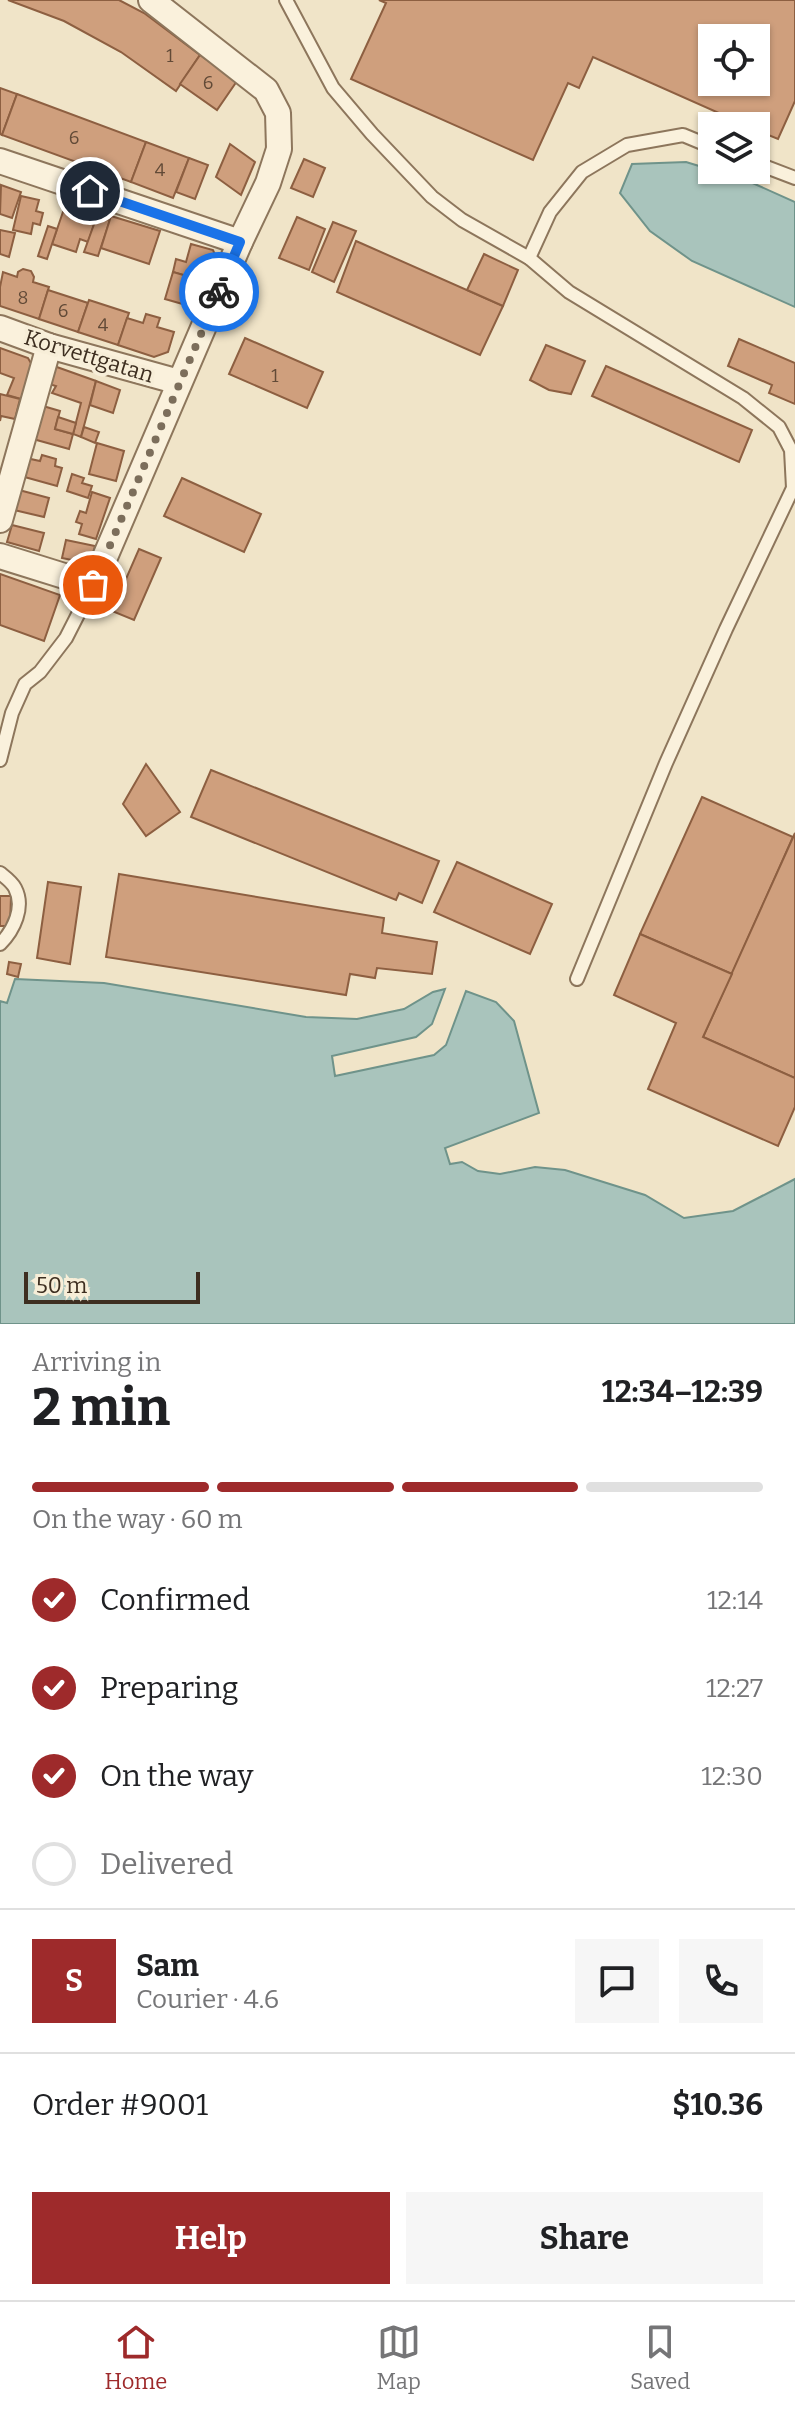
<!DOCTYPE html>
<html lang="en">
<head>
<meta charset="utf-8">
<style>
	body { margin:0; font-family:Bitter,serif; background:#f6f6f6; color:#202124; height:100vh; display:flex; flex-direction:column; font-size:30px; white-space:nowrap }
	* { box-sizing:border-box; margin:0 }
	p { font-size:26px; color:#757577 }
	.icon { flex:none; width:44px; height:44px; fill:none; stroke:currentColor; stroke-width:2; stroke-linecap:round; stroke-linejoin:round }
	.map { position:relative; height:1324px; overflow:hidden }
	.sheet { display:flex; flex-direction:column; background:#fff; flex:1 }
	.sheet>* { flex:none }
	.tools { position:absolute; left:698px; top:24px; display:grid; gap:16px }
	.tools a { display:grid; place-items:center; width:72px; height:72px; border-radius:0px; background:#fff; box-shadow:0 2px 6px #0004; font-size:40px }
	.scale { position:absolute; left:24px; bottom:20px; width:176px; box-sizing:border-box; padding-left:8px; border:4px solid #3d2e20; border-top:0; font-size:22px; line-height:28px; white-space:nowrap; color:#3d2e20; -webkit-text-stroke:6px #f7eed8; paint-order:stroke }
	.pin { position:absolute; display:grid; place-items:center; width:68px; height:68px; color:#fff; margin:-34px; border:4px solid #fff; border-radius:50%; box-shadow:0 2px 8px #0007 }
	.courier { position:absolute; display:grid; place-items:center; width:80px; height:80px; margin:-40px; border:6px solid #1a73e8; border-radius:50%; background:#fff; color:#222; box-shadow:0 2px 10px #0007 }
	.headline em { font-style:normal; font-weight:700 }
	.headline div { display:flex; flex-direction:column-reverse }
	.headline { display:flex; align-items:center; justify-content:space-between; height:136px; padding:0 32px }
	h1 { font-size:52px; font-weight:700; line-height:60px }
	.bar { display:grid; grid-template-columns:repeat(4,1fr); gap:12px 8px; align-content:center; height:96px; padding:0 32px }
	.bar i { height:10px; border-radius:6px; background:#e0e0e0 }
	.bar .on { background:#9e2a2b }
	.bar p { grid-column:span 4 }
	.line { display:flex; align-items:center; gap:20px; padding:0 32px; border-top:2px solid #e0e0e0 }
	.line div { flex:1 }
	.round { display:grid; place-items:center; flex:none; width:84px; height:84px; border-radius:0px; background:#f6f6f6 }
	ol { padding:0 32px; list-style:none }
	li { display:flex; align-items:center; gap:24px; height:88px }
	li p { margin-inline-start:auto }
	li .icon { padding:8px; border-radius:50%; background:#9e2a2b; color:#fff; stroke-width:4 }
	li:last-child { color:#757577 }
	li i { width:44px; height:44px; border:4px solid #e0e0e0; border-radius:50% }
	.cta { display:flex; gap:16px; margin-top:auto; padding:16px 32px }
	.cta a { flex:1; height:92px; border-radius:0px; background:#9e2a2b; color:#fff; font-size:32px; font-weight:700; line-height:92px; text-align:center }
	.cta a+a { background:#f6f6f6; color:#202124 }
	.menu { display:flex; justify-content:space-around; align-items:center; height:112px; border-top:2px solid #e0e0e0; background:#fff; font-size:22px; color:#757577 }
	.menu a { display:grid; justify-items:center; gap:4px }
	.menu .on { color:#9e2a2b }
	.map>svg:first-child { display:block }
	.water { fill:#a9c4bc; stroke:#6f938a; stroke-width:2 }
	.building { fill:#cf9f7d; stroke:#8d5f41; stroke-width:2; fill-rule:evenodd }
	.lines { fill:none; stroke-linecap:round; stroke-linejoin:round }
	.service-casing { stroke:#8d765c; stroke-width:16 }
	.minor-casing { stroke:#8d765c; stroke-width:28 }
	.service { stroke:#faf1dc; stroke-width:12 }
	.minor { stroke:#faf1dc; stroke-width:24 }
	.done { stroke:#7c6e5b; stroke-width:8; stroke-dasharray:0 14.4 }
	.route { stroke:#1a73e8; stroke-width:10 }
	.labels { text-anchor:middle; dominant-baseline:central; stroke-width:7; stroke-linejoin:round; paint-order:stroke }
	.number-label { font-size:18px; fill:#624a37 }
	.street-label { font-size:22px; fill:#3d2e20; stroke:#f7eed8 }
</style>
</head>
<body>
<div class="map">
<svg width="795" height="1324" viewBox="0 0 795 1324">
	<rect width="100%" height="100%" fill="#f0e4c8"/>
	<g class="water">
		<polygon points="686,162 748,181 795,202 795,307 692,261 650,231 620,193 632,164"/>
		<polygon points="15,979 104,983 306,1017 357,1019 404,1009 433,992 445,989 432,1024 416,1037 332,1056 335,1076 434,1055 446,1045 466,991 496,1002 514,1021 539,1113 445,1148 450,1164 462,1162 478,1171 500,1174 535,1167 565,1170 645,1195 684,1218 733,1211 795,1179 795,1324 0,1324 0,1001 7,1003"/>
	</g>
	<g class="building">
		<polygon points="8,0 119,0 144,13 200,55 176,91 121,52 64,21"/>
		<path d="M 379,0 L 795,0 L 795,101 L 778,139 L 756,130 L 756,126 L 748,126 L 593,57 L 579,88 L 568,83 L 533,160 L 351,79 L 386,3 ZM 712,38 L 756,38 L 756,82 L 712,82 Z"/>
		<polygon points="200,55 237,81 217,110 180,84"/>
		<polygon points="0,88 17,94 2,135 0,134"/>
		<polygon points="17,94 146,142 131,182 2,135"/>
		<polygon points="146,142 189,158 173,198 131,182"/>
		<polygon points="230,144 255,162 241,195 216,177"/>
		<polygon points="189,158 208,165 195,199 176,192"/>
		<polygon points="304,159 325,168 313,197 291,188"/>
		<polygon points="1,185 21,192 12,218 0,214"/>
		<polygon points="21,196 39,200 36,211 43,213 40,225 33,223 31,234 13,230"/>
		<polygon points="65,206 97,216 88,242 80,239 76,252 52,244"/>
		<polygon points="97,216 110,220 98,256 84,252"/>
		<polygon points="111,216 160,231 149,264 101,248"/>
		<polygon points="297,217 325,229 309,270 279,258"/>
		<polygon points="333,222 356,231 334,282 312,272"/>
		<polygon points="48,226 57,229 47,259 38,256"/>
		<polygon points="0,230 15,233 9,257 0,254"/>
		<polygon points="356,241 503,306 480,355 337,292"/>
		<polygon points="191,244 213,250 216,257 208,283 173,272 176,259 186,262"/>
		<polygon points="484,254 518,270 503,306 467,290"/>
		<polygon points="23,269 31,271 34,277 33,282 49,287 39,319 0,306 0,287 3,272 17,277 18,272"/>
		<polygon points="173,272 194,278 186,305 165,299"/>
		<polygon points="48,290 88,303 78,332 39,319"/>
		<polygon points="89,300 129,313 118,345 78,332"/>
		<polygon points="146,314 160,318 157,327 174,332 168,352 154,357 118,345 127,318 143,323"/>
		<polygon points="245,338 323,372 307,408 229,374"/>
		<polygon points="739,339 795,363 795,404 769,393 772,385 728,366"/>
		<polygon points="546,345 585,361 571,394 549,390 530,380"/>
		<polygon points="0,348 28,358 32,365 21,399 7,395 14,378 0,373"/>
		<polygon points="54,366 96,381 81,437 73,434 81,403 52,393 56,386 49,384"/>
		<polygon points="606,366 752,430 739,462 592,396"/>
		<polygon points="96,381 120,390 113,413 90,405"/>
		<polygon points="0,394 20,399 15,419 1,416 0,421"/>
		<polygon points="43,406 60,411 55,429 73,434 69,449 33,439"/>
		<polygon points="58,417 76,423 73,434 55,429"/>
		<polygon points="84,427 99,432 95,443 81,437"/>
		<polygon points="97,443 124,451 116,481 89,474"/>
		<polygon points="42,455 56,459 55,466 62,468 57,486 21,476 26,458 40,461"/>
		<polygon points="72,474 84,478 82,483 92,486 88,498 67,491"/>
		<polygon points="182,478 261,514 244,552 164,516"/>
		<polygon points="19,490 49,498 44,517 14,510"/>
		<polygon points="92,492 110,498 96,539 79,534 82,524 76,522 80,511 86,513"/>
		<polygon points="12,525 44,533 39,551 7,542"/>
		<polygon points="66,540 95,546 91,564 62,558"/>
		<polygon points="139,549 161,558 134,620 112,611"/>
		<polygon points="0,574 60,595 44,641 0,625"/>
		<polygon points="146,764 180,812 146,836 123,804"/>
		<polygon points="211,770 439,861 422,903 399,893 396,900 191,817"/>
		<polygon points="702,797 793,837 732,974 640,934"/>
		<polygon points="795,833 795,1078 703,1037"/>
		<polygon points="457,862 552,904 530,954 434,912"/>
		<polygon points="119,874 384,918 382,933 437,942 432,974 377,968 375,978 350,974 346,995 106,957"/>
		<polygon points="48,882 81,887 70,964 37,958"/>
		<polygon points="0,896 11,896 10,926 0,926"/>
		<polygon points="640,934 732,974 703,1037 795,1078 795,1107 778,1146 648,1089 676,1023 614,995"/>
		<polygon points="9,962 21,964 18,977 7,974"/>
	</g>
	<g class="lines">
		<g class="service-casing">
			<g id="service">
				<polyline points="286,0 333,88 372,134 432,197 462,220 529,258 569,292 743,398 779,427 791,450 793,488 726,629 666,763 577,979"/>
				<polyline points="756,163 795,178"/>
				<polyline points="529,258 550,212 582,172 627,145 683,135 712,147"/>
				<polyline points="0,760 12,713 25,684 40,672 66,638 93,585"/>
				<path d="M 0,873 C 5,877 12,882 15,888 C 25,907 14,930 0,944"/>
			</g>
		</g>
		<g class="minor-casing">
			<g id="minor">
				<polyline points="0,161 240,242"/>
				<polyline points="0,328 49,346 179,382"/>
				<polyline points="0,520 49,346"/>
				<polyline points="0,556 93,585 240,242 268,183 279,149 278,113 266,90 151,0"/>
			</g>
		</g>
		<use href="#service" class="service"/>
		<use href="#minor" class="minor"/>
	</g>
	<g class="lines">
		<polyline class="done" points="93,585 219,292"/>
		<polyline class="route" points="90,191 240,242 219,292"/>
	</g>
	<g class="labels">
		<g class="number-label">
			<text x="170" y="56">1</text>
			<text x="208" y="83">6</text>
			<text x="74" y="138">6</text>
			<text x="160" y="170">4</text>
			<text x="23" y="298">8</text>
			<text x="63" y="311">6</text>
			<text x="103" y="325">4</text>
			<text x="275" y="376">1</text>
		</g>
		<g class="street-label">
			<text transform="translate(89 356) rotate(17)">Korvettgatan</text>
		</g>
	</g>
</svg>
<div class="tools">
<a><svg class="icon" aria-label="locate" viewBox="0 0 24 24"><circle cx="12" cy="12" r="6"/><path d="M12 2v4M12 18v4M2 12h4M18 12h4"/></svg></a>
<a><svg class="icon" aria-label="layers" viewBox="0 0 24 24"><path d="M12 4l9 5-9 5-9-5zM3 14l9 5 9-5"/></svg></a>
</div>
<div class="scale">50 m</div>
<div class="pin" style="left:93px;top:585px;background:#ea580c"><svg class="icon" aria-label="bag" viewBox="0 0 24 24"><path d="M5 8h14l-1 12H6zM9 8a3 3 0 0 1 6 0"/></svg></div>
<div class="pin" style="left:90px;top:191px;background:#1f2937"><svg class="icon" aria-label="home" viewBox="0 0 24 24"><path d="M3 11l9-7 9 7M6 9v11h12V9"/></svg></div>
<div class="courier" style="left:219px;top:292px"><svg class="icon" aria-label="bike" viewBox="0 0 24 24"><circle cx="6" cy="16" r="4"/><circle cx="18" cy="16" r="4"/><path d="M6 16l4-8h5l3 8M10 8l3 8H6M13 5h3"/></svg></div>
</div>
<section class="sheet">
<div class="headline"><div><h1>2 min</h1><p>Arriving in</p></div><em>12:34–12:39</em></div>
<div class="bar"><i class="on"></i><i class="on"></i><i class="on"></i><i></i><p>On the way · 60 m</p></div>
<ol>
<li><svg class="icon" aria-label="check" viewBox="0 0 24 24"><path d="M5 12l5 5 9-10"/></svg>Confirmed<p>12:14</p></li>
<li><svg class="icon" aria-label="check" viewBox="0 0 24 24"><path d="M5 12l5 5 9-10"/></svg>Preparing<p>12:27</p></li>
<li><svg class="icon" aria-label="check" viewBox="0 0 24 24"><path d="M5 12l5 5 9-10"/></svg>On the way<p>12:30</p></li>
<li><i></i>Delivered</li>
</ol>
<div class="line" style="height:144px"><b class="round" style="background:#9e2a2b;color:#fff">S</b><div><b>Sam</b><p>Courier · 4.6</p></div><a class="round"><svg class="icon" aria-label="chat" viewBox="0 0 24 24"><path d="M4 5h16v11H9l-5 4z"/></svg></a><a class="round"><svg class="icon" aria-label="phone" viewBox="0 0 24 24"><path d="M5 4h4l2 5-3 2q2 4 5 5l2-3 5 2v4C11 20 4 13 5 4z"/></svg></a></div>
<div class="line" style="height:104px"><div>Order #9001</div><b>$10.36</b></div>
<div class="cta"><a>Help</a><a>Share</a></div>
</section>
<nav class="menu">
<a class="on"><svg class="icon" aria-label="home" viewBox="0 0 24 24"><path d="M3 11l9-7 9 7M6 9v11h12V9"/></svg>Home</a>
<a><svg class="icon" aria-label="map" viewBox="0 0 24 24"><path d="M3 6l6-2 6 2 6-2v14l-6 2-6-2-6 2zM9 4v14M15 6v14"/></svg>Map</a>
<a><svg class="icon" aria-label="saved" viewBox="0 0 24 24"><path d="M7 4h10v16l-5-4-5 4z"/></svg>Saved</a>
</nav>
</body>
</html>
